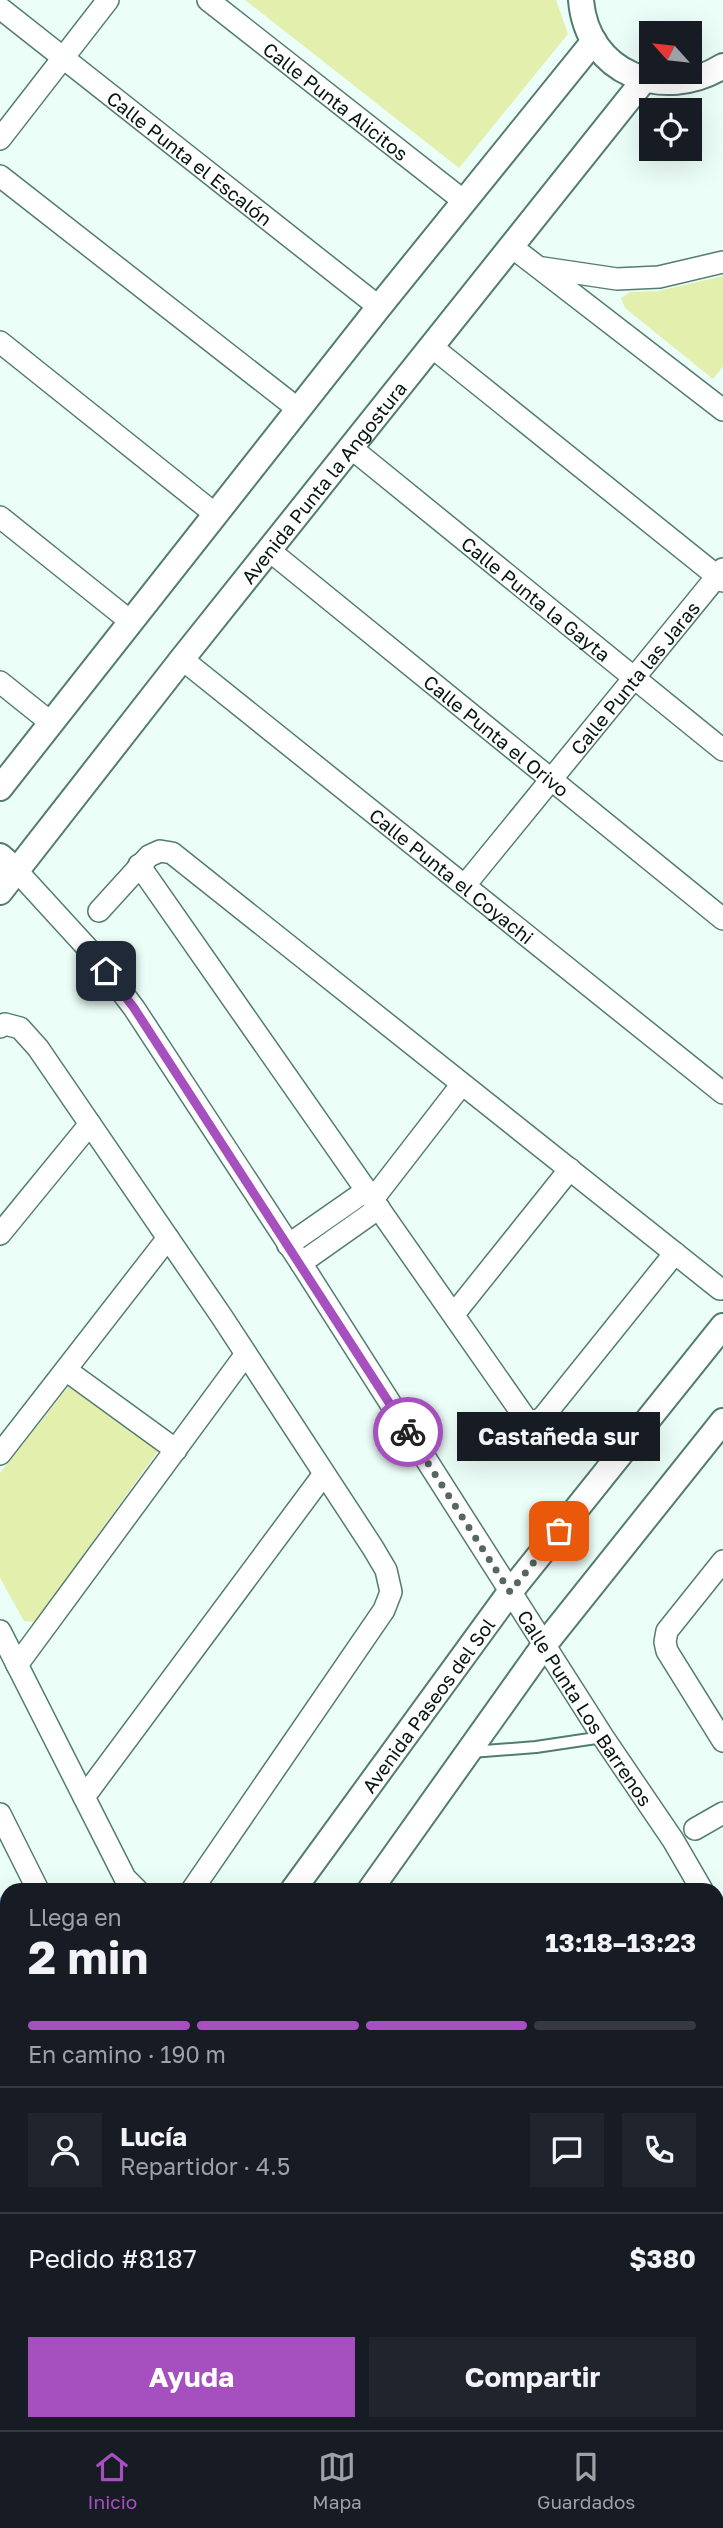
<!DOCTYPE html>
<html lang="es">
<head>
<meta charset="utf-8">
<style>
	body { margin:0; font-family:"Golos Text",sans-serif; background:#20242c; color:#f1f3f6; height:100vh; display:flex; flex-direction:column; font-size:26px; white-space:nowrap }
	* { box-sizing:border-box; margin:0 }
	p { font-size:23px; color:#9ea1a6 }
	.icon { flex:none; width:38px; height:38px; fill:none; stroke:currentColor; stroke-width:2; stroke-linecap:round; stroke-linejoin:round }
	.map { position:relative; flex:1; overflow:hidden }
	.details { position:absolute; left:0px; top:1883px; width:724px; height:548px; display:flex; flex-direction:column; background:#171b24; border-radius:21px 21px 0 0; box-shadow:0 7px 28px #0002 }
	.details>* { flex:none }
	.needle { width:46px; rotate:297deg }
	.fabs { position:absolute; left:639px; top:21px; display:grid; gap:14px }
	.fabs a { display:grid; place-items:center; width:63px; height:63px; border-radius:0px; background:#171b24; box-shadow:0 7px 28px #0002; font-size:35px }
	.pin { position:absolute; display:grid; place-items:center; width:60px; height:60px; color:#fff; margin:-30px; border-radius:14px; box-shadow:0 4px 10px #0006 }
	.courier { position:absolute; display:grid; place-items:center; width:70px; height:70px; margin:-35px; border:5px solid #a550be; border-radius:50%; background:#fff; color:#222; box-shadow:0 2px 9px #0007 }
	.bubble { position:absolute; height:49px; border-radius:0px; background:#171b24; box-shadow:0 7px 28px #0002; font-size:23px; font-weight:700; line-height:49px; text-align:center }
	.overview em { font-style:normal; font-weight:700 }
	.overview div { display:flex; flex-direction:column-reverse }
	.overview { display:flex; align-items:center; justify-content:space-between; height:119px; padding:0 28px }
	h1 { font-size:46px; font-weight:700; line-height:52px }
	.bar { display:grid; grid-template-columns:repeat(4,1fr); gap:10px 7px; align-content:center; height:84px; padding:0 28px }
	.bar i { height:9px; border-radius:5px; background:#363941 }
	.bar .selected { background:#a550be }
	.bar p { grid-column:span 4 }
	.line { display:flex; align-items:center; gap:18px; padding:0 28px; border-top:2px solid #363941 }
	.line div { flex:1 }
	.round { display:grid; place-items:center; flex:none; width:74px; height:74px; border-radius:0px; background:#20242c }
	.cta { display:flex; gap:14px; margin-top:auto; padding:14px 28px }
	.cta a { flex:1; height:80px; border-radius:0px; background:#a550be; color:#fff; font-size:28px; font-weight:700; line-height:80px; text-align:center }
	.cta a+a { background:#20242c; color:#f1f3f6 }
	.tab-bar { display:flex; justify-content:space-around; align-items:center; height:98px; border-top:2px solid #363941; background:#171b24; font-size:19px; color:#9ea1a6 }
	.tab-bar a { display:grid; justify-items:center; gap:4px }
	.tab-bar .selected { color:#a550be }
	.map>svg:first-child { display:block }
	.green { fill:#e3efac }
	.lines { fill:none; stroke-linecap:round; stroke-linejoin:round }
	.stream { stroke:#7dcbf3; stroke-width:6 }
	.service-casing { stroke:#537c70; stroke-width:14 }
	.minor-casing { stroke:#537c70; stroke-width:24 }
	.tertiary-casing { stroke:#537c70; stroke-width:28 }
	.service { stroke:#fff; stroke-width:10 }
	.minor { stroke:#fff; stroke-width:21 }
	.tertiary { stroke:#fff; stroke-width:24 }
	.done { stroke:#566761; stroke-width:7; stroke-dasharray:0 12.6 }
	.route { stroke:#a550be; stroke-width:9 }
	.labels { text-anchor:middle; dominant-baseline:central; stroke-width:5; stroke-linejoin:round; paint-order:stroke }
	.street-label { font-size:19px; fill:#051510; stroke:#ecfef8 }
</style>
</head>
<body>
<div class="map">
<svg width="723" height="2430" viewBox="0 0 723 2430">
	<rect width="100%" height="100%" fill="#ecfef8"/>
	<g class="green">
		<polygon points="245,0 556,0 568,34 459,168"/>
		<polygon points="723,276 723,366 713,379 625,308 621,298 630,292 658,291"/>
		<polygon points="78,1386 156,1442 158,1451 35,1622 24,1621 0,1578 0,1473 68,1387"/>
		<polygon points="723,2328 723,2430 704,2430 705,2424 718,2424 718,2357"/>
	</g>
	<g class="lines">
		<g class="stream">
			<polyline points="0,1900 7,1919"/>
			<polyline points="131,2424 132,2430"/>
		</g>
		<g class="service-casing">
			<polyline id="service" points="471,1752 536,1747 603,1737"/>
		</g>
		<g class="minor-casing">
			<g id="minor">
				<path id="s1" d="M 208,0 L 465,202"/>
				<path id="s2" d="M 0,8 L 379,307"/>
				<polyline points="0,139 108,0"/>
				<polyline points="0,176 298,409"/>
				<polyline points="512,247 723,410"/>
				<polyline points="543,268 617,279 659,277 723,262"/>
				<polyline points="0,342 215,514"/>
				<polyline points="432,347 723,581"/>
				<path id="s3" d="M 350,447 L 723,750"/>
				<polyline points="0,517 130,621"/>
				<path id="s4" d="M 270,551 L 723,919"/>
				<path id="s5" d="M 182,659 L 723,1093"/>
				<polyline points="0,682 50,722"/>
				<polyline points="139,865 526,1419 537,1422 544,1416 675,1253"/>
				<path id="s6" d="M 17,871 L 92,953 L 134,1008 L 301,1263 L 603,1737 L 673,1840 L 702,1890"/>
				<path id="s7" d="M 465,885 L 723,569"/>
				<polyline points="99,911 149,856 160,851 172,853 720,1289"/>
				<polyline points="0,1027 5,1024 20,1028 38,1048 222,1317 373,1548 386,1570 391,1592 384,1610 192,1890"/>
				<polyline points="373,1199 462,1084"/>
				<polyline points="0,1234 90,1124"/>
				<polyline points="288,1245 367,1190"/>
				<polyline points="301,1263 379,1208"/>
				<polyline points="454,1314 570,1169"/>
				<polyline points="66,1370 176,1450"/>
				<polyline points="0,1454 168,1238"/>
				<polyline points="723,1561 667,1631 665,1642 667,1651 723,1741"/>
				<polyline points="0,1631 125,1878 137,1890"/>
				<polyline points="17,1665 246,1354"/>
				<polyline points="84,1797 324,1474"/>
				<polyline points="0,1814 38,1890"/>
				<polyline points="695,1829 723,1813"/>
				<polyline points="718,1918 723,1927"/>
				<polyline points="0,2323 7,2315"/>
				<polyline points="0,2406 7,2407"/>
				<polyline points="191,2424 192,2430"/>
			</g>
		</g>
		<g class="tertiary-casing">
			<g id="tertiary">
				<path d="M 581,0 C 587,74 664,103 723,66"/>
				<polyline points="0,788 379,307 594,41"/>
				<polyline points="0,856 17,871"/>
				<path id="s8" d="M 0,892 L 182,659 L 644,80"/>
				<path id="s9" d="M 293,1890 L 510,1592 L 723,1326"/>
				<polyline points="370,1890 545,1644 723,1421"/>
				<polyline points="0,2083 7,2083"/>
				<polyline points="0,2125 7,2123"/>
				<polyline points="718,2151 723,2152"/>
				<polyline points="0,2201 7,2228"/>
				<polyline points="718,2215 723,2215"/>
				<polyline points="54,2424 56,2430"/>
			</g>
		</g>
		<use href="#service" class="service"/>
		<use href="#minor" class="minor"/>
		<use href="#tertiary" class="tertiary"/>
	</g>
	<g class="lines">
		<polyline class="done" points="408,1432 510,1592 559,1531"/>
		<polyline class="route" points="106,971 134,1008 408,1432"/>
	</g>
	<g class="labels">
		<g class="street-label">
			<text stroke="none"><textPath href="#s1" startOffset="163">Calle Punta Alicitos</textPath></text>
			<text stroke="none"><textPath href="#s2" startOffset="242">Calle Punta el Escalón</textPath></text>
			<text stroke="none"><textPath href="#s8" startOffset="522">Avenida Punta la Angostura</textPath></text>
			<text stroke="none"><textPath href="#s3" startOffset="240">Calle Punta la Gayta</textPath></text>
			<text stroke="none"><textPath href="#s7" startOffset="268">Calle Punta las Jaras</textPath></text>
			<text stroke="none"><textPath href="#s4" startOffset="292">Calle Punta el Orivo</textPath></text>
			<text stroke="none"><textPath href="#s5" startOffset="346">Calle Punta el Coyachi</textPath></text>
			<text stroke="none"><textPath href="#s9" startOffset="229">Avenida Paseos del Sol</textPath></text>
			<text stroke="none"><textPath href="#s6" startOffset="1013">Calle Punta Los Barrenos</textPath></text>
		</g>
	</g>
</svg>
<div class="fabs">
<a><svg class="needle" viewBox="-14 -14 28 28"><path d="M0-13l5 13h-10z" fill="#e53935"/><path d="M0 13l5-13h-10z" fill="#9ea1a6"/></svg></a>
<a><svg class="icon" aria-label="locate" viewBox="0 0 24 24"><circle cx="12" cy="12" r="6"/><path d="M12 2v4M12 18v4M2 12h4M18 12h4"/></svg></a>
</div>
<div class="pin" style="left:559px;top:1531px;background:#ea580c"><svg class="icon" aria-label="bag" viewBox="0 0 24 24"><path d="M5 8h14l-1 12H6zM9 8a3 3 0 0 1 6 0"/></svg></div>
<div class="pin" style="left:106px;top:971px;background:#1f2937"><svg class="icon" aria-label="home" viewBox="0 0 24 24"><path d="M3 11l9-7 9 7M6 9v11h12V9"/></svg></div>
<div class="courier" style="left:408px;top:1432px"><svg class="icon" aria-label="bike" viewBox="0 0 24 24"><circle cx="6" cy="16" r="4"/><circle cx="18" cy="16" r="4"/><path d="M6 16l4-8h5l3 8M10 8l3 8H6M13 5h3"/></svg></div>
<div class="bubble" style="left:457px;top:1412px;width:203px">Castañeda sur</div>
<section class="details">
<div class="overview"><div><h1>2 min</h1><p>Llega en</p></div><em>13:18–13:23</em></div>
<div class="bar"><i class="selected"></i><i class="selected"></i><i class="selected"></i><i></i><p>En camino · 190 m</p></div>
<div class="line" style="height:126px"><a class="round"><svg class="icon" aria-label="person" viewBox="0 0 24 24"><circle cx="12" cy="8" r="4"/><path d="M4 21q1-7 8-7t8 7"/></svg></a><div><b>Lucía</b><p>Repartidor · 4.5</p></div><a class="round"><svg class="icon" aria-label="chat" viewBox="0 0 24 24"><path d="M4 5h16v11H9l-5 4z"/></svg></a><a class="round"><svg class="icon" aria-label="phone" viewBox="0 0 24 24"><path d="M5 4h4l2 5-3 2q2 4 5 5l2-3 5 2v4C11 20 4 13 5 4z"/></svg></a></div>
<div class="line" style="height:91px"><div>Pedido #8187</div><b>$380</b></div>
<div class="cta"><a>Ayuda</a><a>Compartir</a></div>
</section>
</div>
<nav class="tab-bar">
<a class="selected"><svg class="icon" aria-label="home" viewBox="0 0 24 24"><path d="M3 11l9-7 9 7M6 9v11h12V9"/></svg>Inicio</a>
<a><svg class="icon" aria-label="map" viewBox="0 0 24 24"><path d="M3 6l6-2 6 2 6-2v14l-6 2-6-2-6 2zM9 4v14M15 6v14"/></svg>Mapa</a>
<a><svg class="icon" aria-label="saved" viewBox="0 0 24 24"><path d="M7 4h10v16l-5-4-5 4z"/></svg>Guardados</a>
</nav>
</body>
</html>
